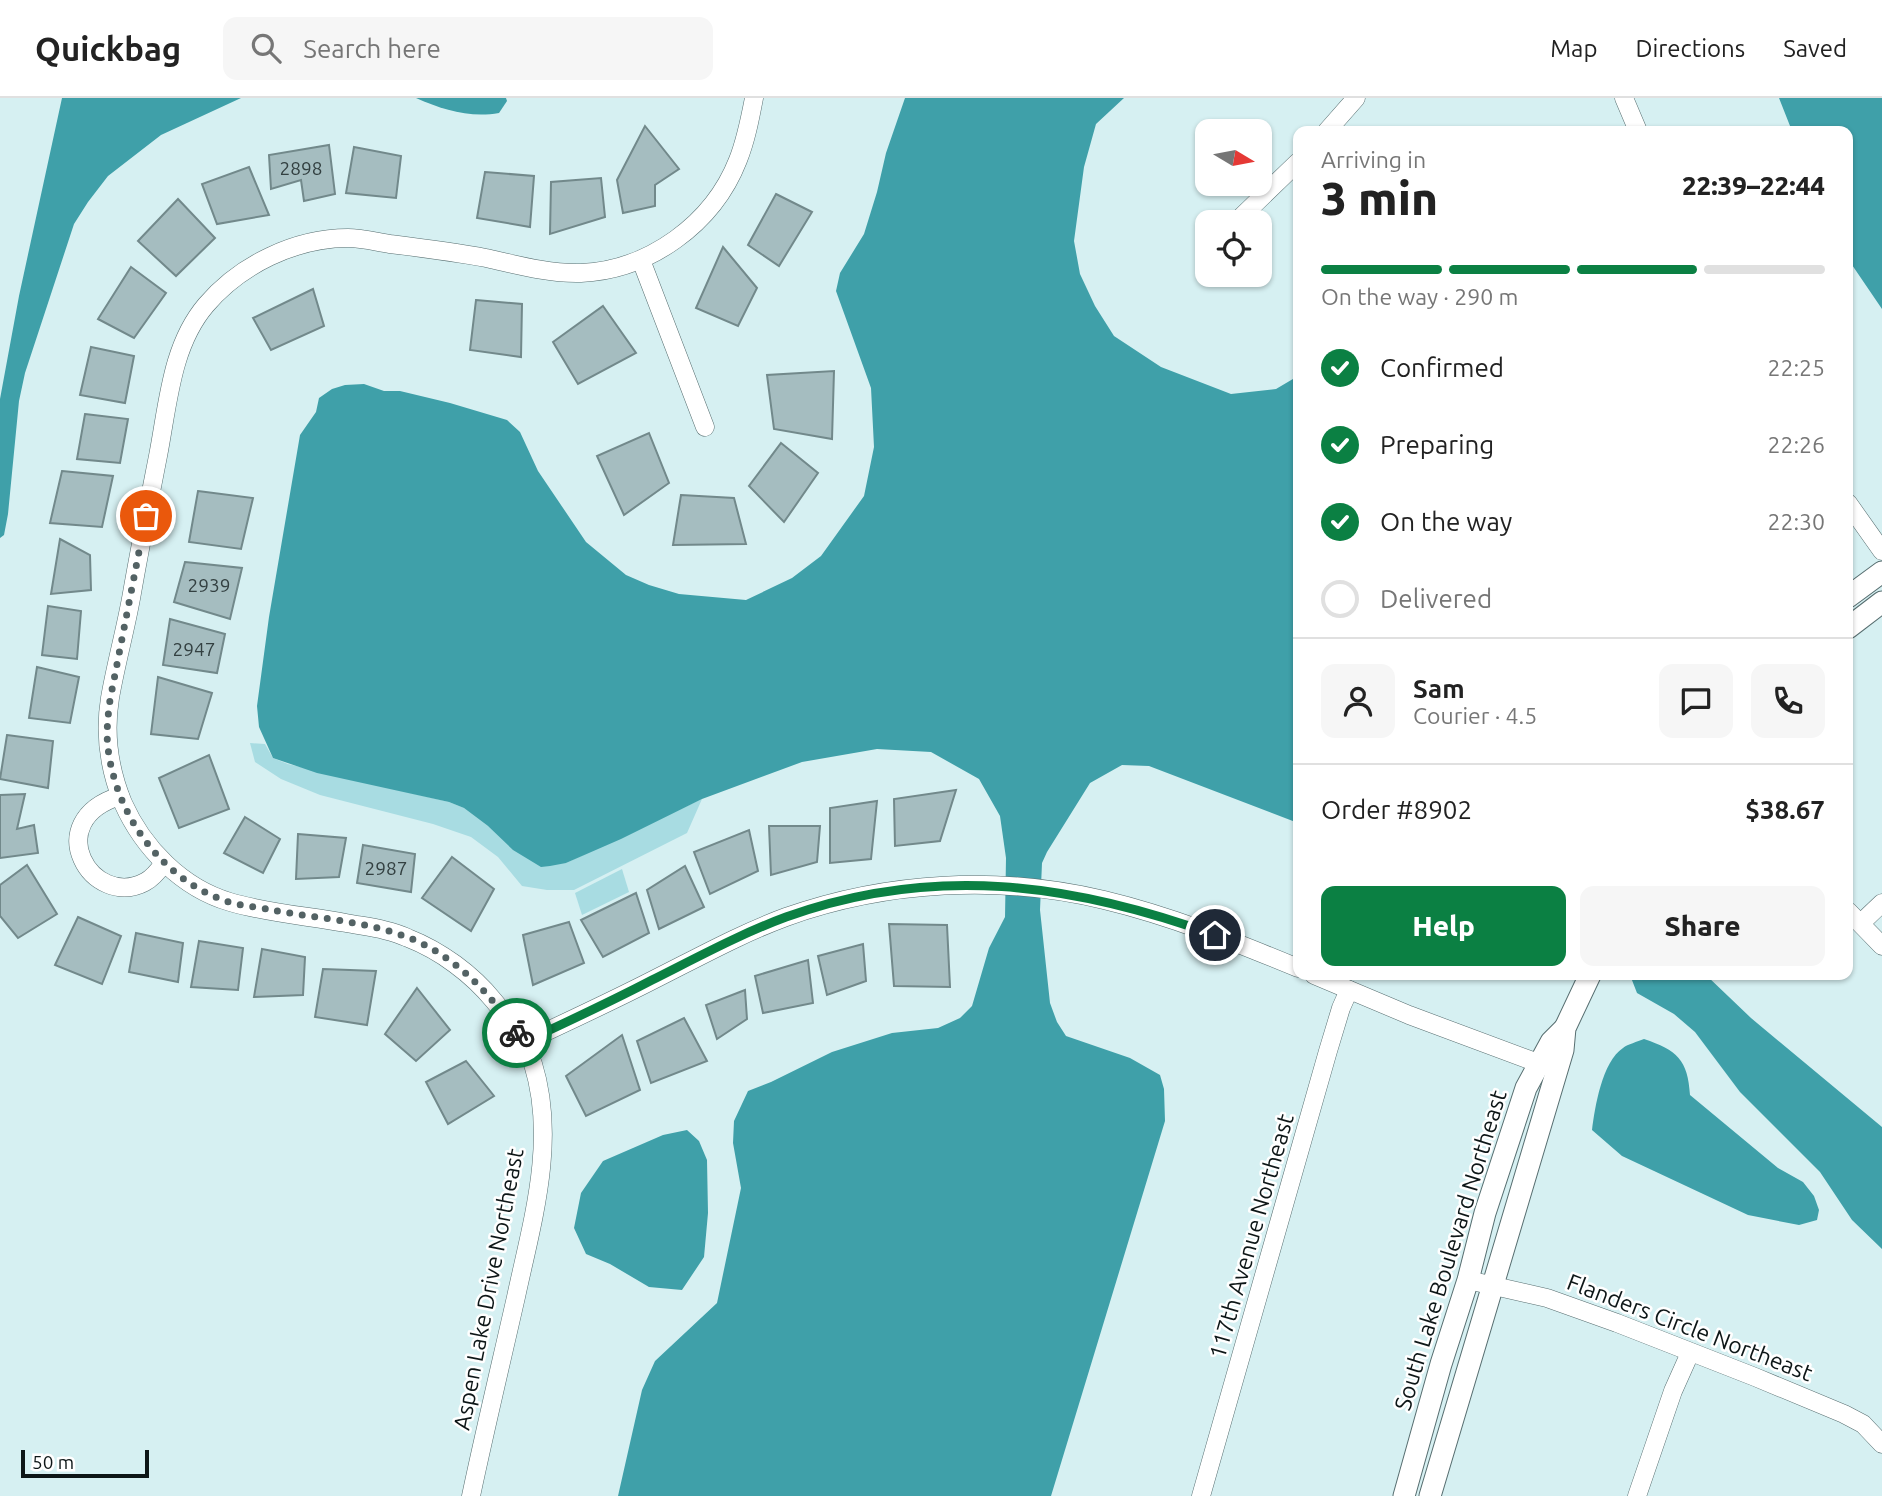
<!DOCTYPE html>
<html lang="en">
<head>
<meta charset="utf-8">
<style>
	body { margin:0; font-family:Ubuntu,sans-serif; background:#f6f6f6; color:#222; height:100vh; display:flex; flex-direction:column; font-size:26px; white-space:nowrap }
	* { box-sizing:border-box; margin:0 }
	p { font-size:23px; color:#767676 }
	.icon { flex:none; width:38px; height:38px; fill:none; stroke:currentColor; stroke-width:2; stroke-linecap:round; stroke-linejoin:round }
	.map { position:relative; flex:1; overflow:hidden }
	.drawer { position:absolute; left:1293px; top:28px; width:560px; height:854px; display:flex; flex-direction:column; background:#fff; border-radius:14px; box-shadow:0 2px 5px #0004 }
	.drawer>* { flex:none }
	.needle { width:46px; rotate:100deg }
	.controls { position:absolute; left:1195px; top:21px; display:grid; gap:14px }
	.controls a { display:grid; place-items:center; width:77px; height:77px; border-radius:14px; background:#fff; box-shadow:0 2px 5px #0004; font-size:35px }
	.scale { position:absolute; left:21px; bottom:18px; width:128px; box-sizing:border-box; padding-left:7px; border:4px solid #0d1617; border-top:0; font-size:19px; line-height:24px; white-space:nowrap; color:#0d1617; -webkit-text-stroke:5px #fff; paint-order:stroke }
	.pin { position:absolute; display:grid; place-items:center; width:60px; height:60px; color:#fff; margin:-30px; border:4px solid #fff; border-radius:50%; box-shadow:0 2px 7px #0007 }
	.courier { position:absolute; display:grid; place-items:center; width:70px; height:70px; margin:-35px; border:5px solid #0b8043; border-radius:50%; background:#fff; color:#222; box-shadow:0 2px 9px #0007 }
	.head em { font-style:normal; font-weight:800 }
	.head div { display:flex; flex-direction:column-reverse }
	.head { display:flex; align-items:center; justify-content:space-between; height:119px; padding:0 28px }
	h1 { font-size:46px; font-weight:800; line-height:52px }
	.bar { display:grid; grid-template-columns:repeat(4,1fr); gap:10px 7px; align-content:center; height:84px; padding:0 28px }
	.bar i { height:9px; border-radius:5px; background:#e0e0e0 }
	.bar .on { background:#0b8043 }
	.bar p { grid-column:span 4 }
	.line { display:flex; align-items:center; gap:18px; padding:0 28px; border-top:2px solid #e0e0e0 }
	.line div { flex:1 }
	.round { display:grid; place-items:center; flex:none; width:74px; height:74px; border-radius:14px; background:#f6f6f6 }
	ol { padding:0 28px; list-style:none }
	li { display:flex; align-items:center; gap:21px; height:77px }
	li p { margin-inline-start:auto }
	li .icon { padding:7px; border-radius:50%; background:#0b8043; color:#fff; stroke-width:4 }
	li:last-child { color:#767676 }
	li i { width:38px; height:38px; border:4px solid #e0e0e0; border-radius:50% }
	.action { display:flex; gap:14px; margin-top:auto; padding:14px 28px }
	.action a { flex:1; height:80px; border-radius:14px; background:#0b8043; color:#fff; font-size:28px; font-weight:800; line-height:80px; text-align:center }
	.action a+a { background:#f6f6f6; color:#222 }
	header { display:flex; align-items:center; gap:42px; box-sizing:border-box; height:98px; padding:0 35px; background:#fff; border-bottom:2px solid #e0e0e0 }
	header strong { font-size:33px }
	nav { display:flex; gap:38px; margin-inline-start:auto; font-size:24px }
	.search { width:490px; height:63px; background:#f6f6f6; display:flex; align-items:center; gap:18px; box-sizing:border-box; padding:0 24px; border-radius:14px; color:#767676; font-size:26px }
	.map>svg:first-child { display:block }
	.green { fill:#a8dce2 }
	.water { fill:#3fa0a9 }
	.building { fill:#a5bdc0; stroke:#72898b; stroke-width:2 }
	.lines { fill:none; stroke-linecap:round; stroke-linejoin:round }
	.minor-casing { stroke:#576e70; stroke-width:19 }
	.tertiary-casing { stroke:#576e70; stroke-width:23 }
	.minor { stroke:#fff; stroke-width:18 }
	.tertiary { stroke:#fff; stroke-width:21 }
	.done { stroke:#536264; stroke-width:7; stroke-dasharray:0 12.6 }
	.route { stroke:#0b8043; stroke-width:9 }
	.labels { text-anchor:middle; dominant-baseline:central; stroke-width:5; stroke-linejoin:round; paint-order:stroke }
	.number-label { font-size:19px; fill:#334041 }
	.street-label { font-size:23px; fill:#0d1617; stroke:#fff }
</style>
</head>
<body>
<header>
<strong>Quickbag</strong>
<div class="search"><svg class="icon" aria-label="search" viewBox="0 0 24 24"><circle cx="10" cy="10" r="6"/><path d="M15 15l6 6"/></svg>Search here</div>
<nav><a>Map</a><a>Directions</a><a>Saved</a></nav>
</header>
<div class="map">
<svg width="1882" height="1398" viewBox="0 0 1882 1398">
	<rect width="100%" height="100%" fill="#d6f0f2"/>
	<g class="green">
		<polygon points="250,645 265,646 273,660 288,666 449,704 464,710 488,728 566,765 702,701 687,735 574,792 547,792 522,788 498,759 471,739 433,726 320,697 281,681 255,664"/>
		<polygon points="622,771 629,794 582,817 575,795"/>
	</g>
	<g class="water">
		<polygon points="62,0 241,0 161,37 108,78 88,104 74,126 25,275 19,303 8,416 4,437 0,440 0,301 19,198"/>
		<path d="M 416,0 L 506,0 L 507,3 L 499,15 C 470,20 443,12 416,0 Z"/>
		<polygon points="905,0 1124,0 1096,26 1084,69 1074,143 1080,176 1095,208 1114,238 1161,269 1231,296 1276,291 1298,278 1298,725 1149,668 1122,667 1090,685 1047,754 1042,765 1040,812 1050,905 1057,924 1066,938 1130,960 1160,977 1164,991 1165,1023 1051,1398 618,1398 642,1292 655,1263 717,1205 741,1090 733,1045 734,1023 748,993 771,984 832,954 892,935 938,930 960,920 972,908 989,850 1005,819 1006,760 1000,718 979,681 931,654 877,651 802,664 702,701 621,741 566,765 550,768 541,769 513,752 488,728 464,710 449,704 317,675 273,660 259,629 257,608 269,519 300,337 316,314 319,300 332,291 345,287 364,286 384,293 400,293 450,305 507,322 520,334 538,373 586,444 626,477 649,487 679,496 746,502 792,480 821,458 864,398 874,349 871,290 836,193 840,175 864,136 877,94 886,55"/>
		<polygon points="1779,0 1882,0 1882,211 1848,161 1848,33 1792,33"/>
		<polygon points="1630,877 1706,877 1751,920 1882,1029 1882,1151 1852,1122 1820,1074 1740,994 1695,934 1674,916 1637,895"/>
		<path d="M 1644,941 C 1677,952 1688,962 1690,997 L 1778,1070 L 1803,1084 L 1814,1098 L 1819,1112 L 1817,1122 L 1799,1127 L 1748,1117 L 1622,1058 L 1592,1032 C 1595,1009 1602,964 1623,950 C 1628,946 1637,944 1644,941 Z"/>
		<polygon points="687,1032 699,1043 707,1062 708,1115 704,1159 682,1192 649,1189 610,1166 586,1156 574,1130 581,1095 603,1063 663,1037"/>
	</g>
	<g class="building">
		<polygon points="645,28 679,71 655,87 655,108 623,115 617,82"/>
		<polygon points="329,47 335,96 304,103 301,82 271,91 269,57"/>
		<polygon points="354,49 401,58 396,100 346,95"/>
		<polygon points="249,69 269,117 217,126 202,86"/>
		<polygon points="485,74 534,78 530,129 477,120"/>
		<polygon points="601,80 605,119 550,136 551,84"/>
		<polygon points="776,96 812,114 779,168 748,147"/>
		<polygon points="178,101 215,140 176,178 138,143"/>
		<polygon points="723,149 757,190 738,228 696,210"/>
		<polygon points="131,169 166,195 134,240 98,221"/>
		<polygon points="313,191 324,228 271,252 253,220"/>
		<polygon points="476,202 522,206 521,259 470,252"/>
		<polygon points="603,208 636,255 578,286 553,244"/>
		<polygon points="91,249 134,258 125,305 80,297"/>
		<polygon points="834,273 832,341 774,331 767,277"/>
		<polygon points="85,316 128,321 120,365 77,361"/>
		<polygon points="649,335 669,385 624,417 597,358"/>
		<polygon points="781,345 818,375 784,424 749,388"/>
		<polygon points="62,373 113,378 102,429 50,425"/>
		<polygon points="198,393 253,400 241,451 189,444"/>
		<polygon points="681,397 734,400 746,446 673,447"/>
		<polygon points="60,441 90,457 91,492 51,496"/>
		<polygon points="185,464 242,470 230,521 174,504"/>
		<polygon points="48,508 81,513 77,561 42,557"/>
		<polygon points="170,521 225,536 217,575 163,567"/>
		<polygon points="37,569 79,579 70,625 29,620"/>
		<polygon points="158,579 212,595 198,641 151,636"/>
		<polygon points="7,637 53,643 48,690 0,681"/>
		<polygon points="209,657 229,711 179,730 159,680"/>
		<polygon points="956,692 940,743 895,748 894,701"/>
		<polygon points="25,696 17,731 34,727 38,755 0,760 0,697"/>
		<polygon points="877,703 871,761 830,765 830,710"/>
		<polygon points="245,719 280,741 263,775 224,755"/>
		<polygon points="769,728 820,728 817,764 771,777"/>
		<polygon points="749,732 758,773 710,796 694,754"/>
		<polygon points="298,736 346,740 339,779 296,781"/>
		<polygon points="363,747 415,756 411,794 357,785"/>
		<polygon points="452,759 494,791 471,833 422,800"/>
		<polygon points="27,767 57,816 18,840 0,818 0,787"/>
		<polygon points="685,768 704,809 659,831 647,792"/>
		<polygon points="636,795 649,835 603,859 581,822"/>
		<polygon points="78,819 121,838 102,886 55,867"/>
		<polygon points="569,824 584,865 533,887 523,837"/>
		<polygon points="889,826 947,827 950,889 894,888"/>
		<polygon points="136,835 183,845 178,884 129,874"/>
		<polygon points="199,843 243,850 238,892 191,889"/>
		<polygon points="863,846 866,883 827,897 818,858"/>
		<polygon points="262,851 305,859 303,897 254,899"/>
		<polygon points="808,862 813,905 763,915 755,878"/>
		<polygon points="323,871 376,873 367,927 315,919"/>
		<polygon points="417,890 450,932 416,963 385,936"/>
		<polygon points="745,892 747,921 717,941 706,907"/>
		<polygon points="684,920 707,963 651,985 637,943"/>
		<polygon points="622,937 640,992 586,1018 566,978"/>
		<polygon points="466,963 494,998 448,1026 426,984"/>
	</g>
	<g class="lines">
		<g class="minor-casing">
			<g id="minor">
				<polyline points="1624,0 1638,33"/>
				<polyline points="1327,33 1356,0"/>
				<polyline points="1237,123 1298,64"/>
				<polyline points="641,162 705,329"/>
				<polyline points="1848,405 1882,453"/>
				<path d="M 120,698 C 39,723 92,812 145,784 C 153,780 159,772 164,765"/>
				<polyline points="1848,813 1882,848"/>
				<polyline points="1861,825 1882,805"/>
				<polyline points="1314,877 1409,917 1538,965"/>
				<path d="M 524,944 C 567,924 610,904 653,882 C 697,860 740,836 786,819 C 887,783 1000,777 1104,802 C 1171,818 1235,844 1298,870"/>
				<polyline points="1468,1182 1547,1200 1617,1225 1755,1279 1844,1316 1863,1326 1882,1346"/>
				<path d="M 471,1398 C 485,1332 501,1265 516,1199 C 532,1124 557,1043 533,966 C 525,943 510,922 494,903 C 472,876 441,853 408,840 C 389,831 367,829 346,825 C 308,818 267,815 230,804 C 182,790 143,750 123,705 C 109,671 104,637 110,600 C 116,565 126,530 132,495 C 140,449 149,404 158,358 C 168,307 171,248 206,207 C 240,167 295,140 348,140 C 362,140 377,144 390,146 C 422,150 454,154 486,160 C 517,167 550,176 581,175 C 649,172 713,126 738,62 C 746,42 750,21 754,0"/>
				<polyline points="1201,1398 1328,953 1341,910 1349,892"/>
				<polyline points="1637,1398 1673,1293 1690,1255"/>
			</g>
		</g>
		<g class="tertiary-casing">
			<g id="tertiary">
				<polyline points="1848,499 1882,474"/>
				<polyline points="1848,530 1882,504"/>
				<polyline points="1404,1398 1441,1266 1468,1182 1485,1115 1526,990 1551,944 1565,930"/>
				<polyline points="1430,1398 1563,952 1565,930 1590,877"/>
			</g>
		</g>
		<use href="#minor" class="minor"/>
		<use href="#tertiary" class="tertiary"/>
	</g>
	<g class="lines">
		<path class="done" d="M 146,418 L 110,602 C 108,618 106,634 108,650 C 116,718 163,783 229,804 C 243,808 258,809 271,812 C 316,820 364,823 407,839 C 454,857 489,894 517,935"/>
		<path class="route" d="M 517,935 L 524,944 C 567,924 610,904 652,882 C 696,860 740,836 786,819 C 933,766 1072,785 1215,837"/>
	</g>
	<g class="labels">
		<g class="number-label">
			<text x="301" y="70">2898</text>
			<text x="209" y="487">2939</text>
			<text x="194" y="551">2947</text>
			<text x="386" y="770">2987</text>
		</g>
		<g class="street-label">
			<text transform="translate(1251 1138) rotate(-74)">117th Avenue Northeast</text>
			<text transform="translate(1450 1152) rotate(-73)">South Lake Boulevard Northeast</text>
			<text transform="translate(488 1191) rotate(-79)">Aspen Lake Drive Northeast</text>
			<text transform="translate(1690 1229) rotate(21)">Flanders Circle Northeast</text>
		</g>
	</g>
</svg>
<div class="controls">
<a><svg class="needle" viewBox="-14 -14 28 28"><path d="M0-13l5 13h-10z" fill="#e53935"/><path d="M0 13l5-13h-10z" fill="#767676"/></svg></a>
<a><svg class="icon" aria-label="locate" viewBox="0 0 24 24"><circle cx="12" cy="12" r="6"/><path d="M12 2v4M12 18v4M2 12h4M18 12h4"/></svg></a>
</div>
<div class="scale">50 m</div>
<div class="pin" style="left:146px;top:418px;background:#ea580c"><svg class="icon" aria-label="bag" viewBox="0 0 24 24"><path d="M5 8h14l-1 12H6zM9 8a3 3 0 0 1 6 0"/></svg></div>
<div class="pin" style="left:1215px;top:837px;background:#1f2937"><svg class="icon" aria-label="home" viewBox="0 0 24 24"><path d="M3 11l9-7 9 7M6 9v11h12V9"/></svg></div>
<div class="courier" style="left:517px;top:935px"><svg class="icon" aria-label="bike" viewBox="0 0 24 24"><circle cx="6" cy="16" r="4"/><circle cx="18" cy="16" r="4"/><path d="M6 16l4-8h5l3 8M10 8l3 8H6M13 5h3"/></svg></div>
<section class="drawer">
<div class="head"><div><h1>3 min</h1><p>Arriving in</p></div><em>22:39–22:44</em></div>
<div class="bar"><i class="on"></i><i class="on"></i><i class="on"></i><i></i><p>On the way · 290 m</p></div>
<ol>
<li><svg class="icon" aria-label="check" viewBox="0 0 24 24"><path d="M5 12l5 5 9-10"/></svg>Confirmed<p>22:25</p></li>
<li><svg class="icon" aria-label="check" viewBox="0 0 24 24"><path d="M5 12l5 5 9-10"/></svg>Preparing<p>22:26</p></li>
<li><svg class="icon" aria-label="check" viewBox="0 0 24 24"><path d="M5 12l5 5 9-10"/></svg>On the way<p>22:30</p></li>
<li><i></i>Delivered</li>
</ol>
<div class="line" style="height:126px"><a class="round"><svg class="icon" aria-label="person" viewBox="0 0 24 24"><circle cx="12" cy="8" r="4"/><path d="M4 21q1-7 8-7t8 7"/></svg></a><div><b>Sam</b><p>Courier · 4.5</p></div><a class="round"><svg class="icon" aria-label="chat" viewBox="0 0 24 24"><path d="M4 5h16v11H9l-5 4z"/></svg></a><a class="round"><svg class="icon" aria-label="phone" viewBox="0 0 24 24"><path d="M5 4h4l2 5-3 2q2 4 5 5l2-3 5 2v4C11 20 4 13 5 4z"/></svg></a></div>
<div class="line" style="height:91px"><div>Order #8902</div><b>$38.67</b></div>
<div class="action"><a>Help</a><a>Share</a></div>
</section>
</div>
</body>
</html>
